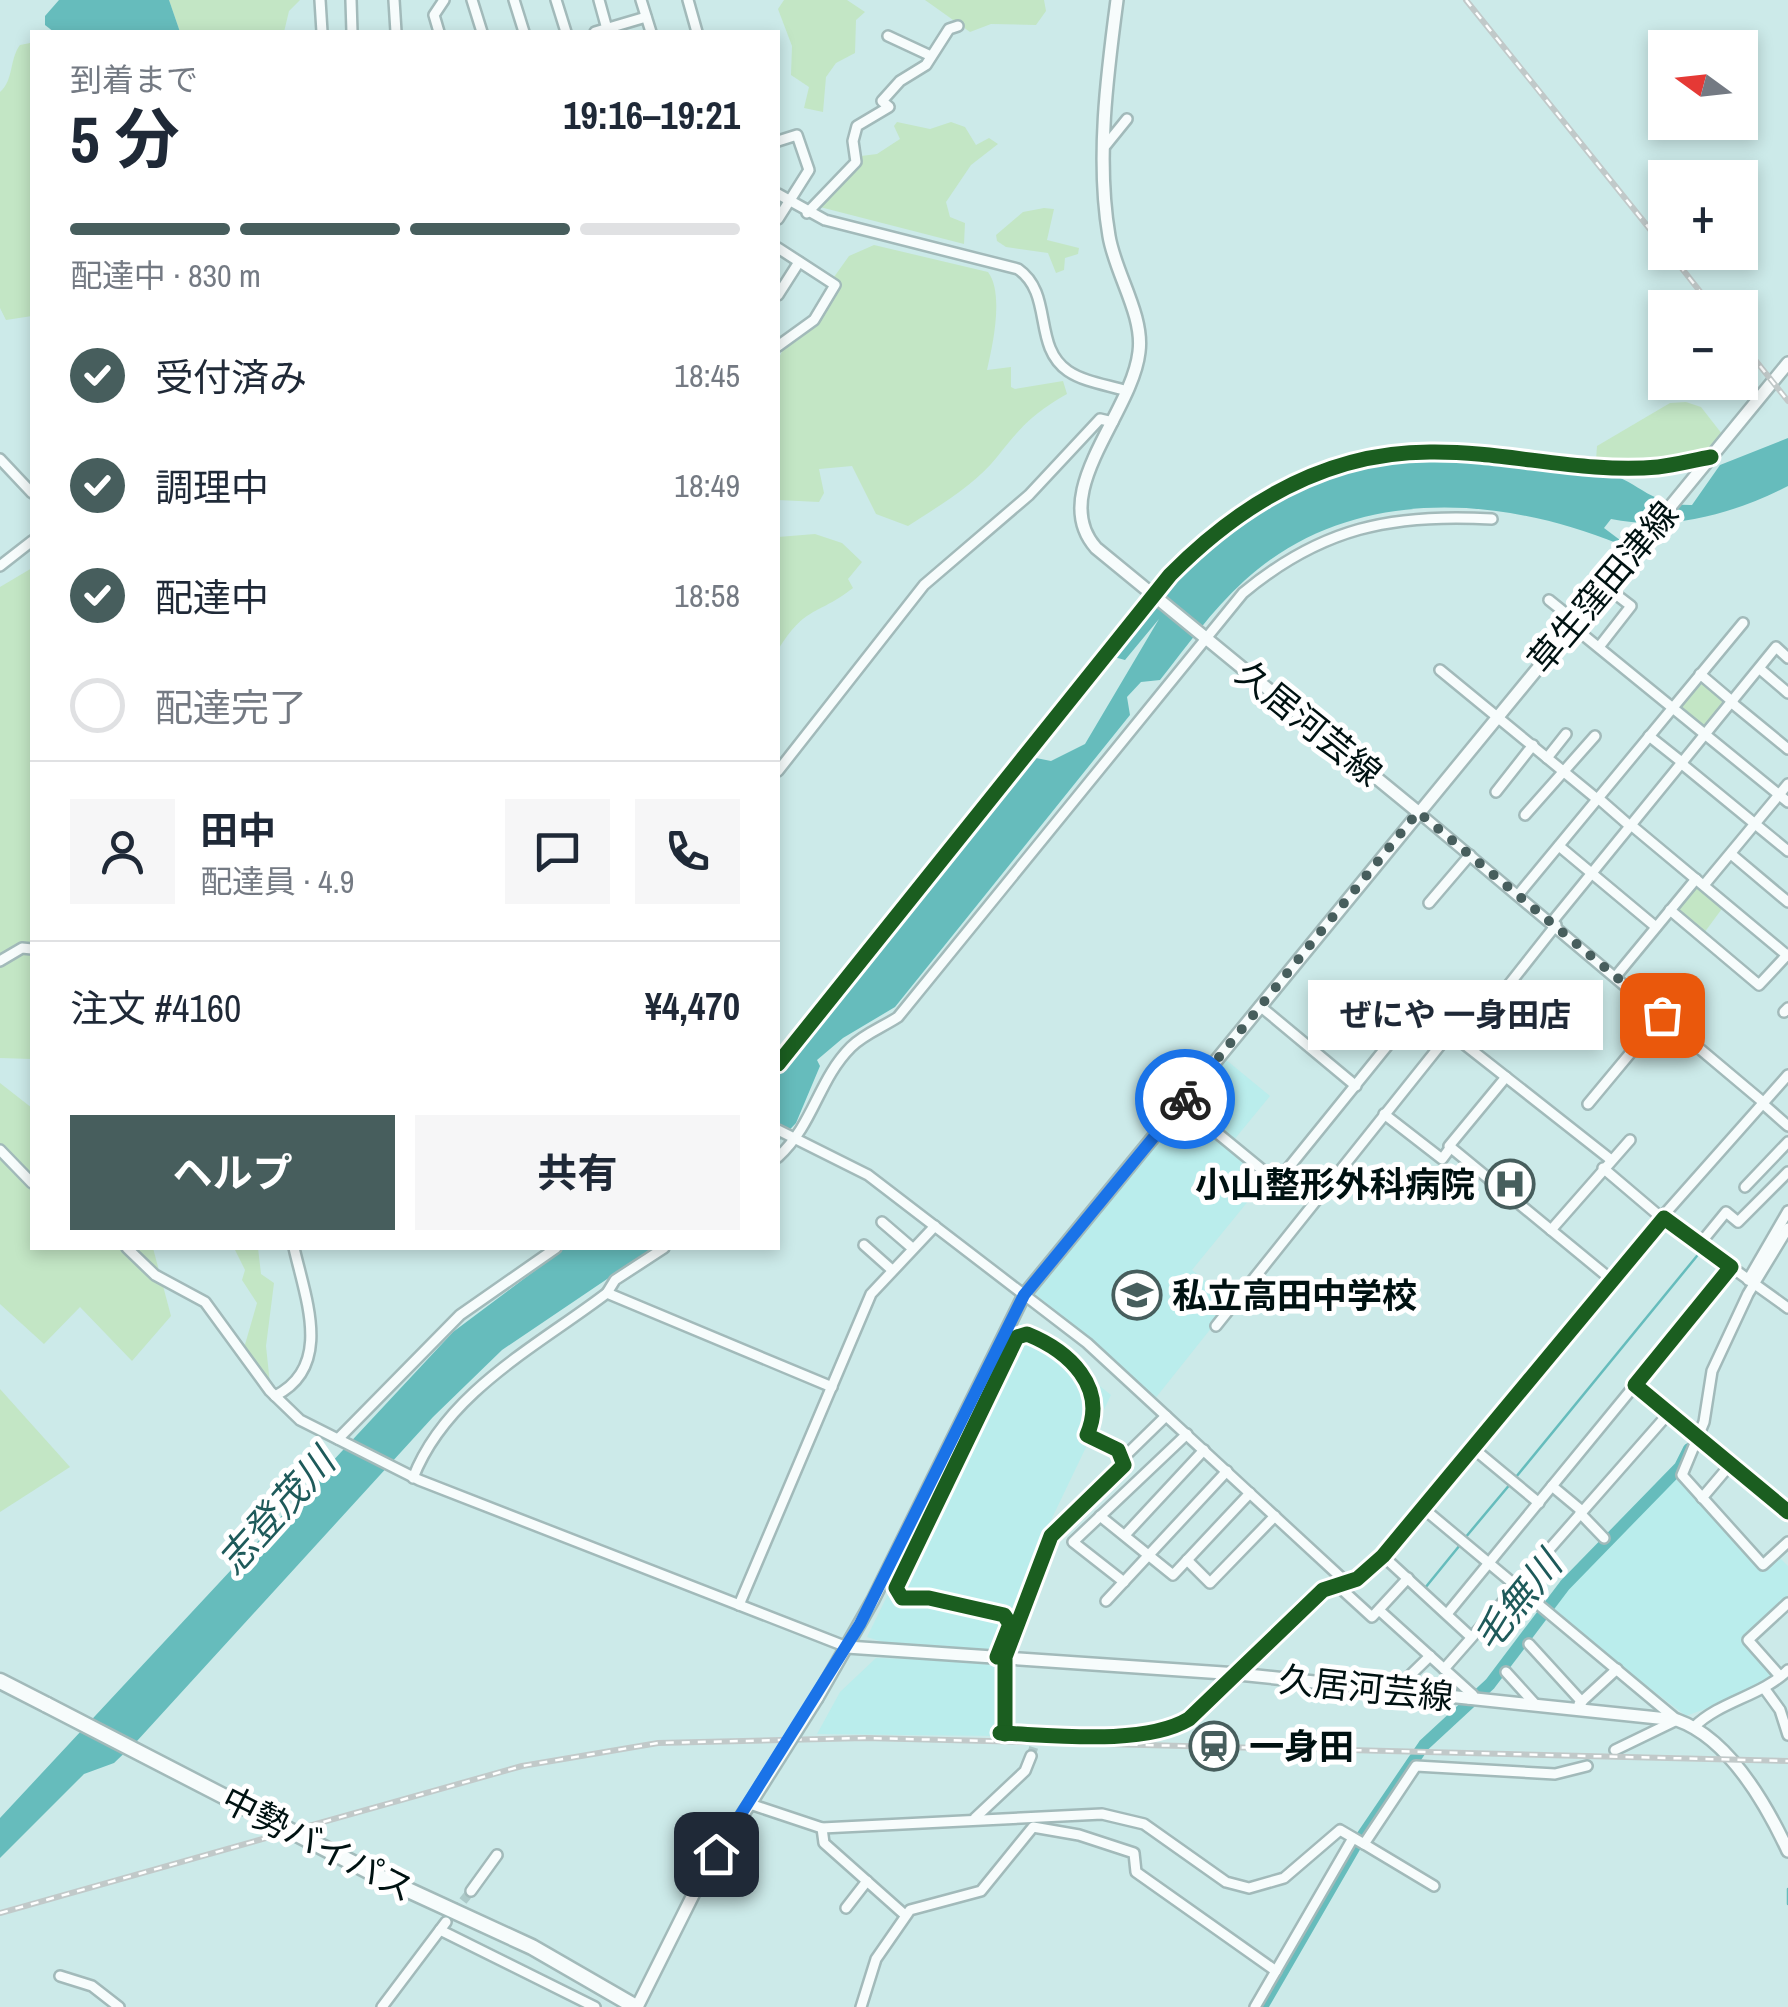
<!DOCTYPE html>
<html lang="ja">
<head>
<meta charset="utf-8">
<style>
	body { margin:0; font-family:"Archivo Narrow","Noto Sans JP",sans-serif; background:#f6f6f7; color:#1f2937; height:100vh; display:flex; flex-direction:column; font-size:38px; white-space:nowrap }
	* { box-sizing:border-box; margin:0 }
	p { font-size:32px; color:#747a83 }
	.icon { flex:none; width:55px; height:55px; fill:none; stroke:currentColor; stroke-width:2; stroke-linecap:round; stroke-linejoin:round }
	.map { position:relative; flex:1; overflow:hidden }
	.sheet { position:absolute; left:30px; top:30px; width:750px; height:1220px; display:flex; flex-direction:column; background:#fff; border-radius:0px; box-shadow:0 5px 15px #0003 }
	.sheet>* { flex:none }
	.needle { width:65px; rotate:285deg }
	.fabs { position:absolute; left:1648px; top:30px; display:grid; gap:20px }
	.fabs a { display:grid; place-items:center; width:110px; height:110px; border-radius:0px; background:#fff; box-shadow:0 5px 15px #0003; font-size:50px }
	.pin { position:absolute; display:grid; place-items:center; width:85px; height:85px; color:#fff; margin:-42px; border-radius:20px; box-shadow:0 5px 15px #0006 }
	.courier { position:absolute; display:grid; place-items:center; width:100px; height:100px; margin:-50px; border:8px solid #1a73e8; border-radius:50%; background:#fff; color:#222; box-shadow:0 2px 12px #0007 }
	.bubble { position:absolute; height:70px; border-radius:0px; background:#fff; box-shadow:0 5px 15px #0003; font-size:32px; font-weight:700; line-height:70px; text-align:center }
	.head em { font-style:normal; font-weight:700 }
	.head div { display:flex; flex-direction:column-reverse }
	.head { display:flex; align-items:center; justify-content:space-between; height:170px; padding:0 40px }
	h1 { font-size:65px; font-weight:700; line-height:75px }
	.bar { display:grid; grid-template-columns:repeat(4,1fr); gap:15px 10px; align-content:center; height:120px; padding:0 40px }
	.bar i { height:12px; border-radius:8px; background:#e0e1e3 }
	.bar .current { background:#475e5d }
	.bar p { grid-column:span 4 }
	.line { display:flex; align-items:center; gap:25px; padding:0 40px; border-top:2px solid #e0e1e3 }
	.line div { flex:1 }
	.round { display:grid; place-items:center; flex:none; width:105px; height:105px; border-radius:0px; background:#f6f6f7 }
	ol { padding:0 40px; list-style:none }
	li { display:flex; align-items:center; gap:30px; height:110px }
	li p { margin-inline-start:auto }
	li .icon { padding:10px; border-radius:50%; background:#475e5d; color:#fff; stroke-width:4 }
	li:last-child { color:#747a83 }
	li i { width:55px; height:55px; border:5px solid #e0e1e3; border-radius:50% }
	.button { display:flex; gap:20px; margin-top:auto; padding:20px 40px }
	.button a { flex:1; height:115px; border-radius:0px; background:#475e5d; color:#fff; font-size:40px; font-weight:700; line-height:115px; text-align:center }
	.button a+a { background:#f6f6f7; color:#1f2937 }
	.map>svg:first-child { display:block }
	.built { fill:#baedec }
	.green { fill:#c3e6c5 }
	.water { fill:#66bcbc }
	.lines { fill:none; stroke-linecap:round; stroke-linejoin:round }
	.stream { stroke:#66bcbc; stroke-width:2.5 }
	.river { stroke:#66bcbc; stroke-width:12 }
	.minor-tunnel { stroke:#adcac9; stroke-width:9; stroke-dasharray:9 4.5; stroke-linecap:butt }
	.minor-casing { stroke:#a2baba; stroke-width:14 }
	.major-casing { stroke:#a2baba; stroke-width:16 }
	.highway-casing { stroke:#a2baba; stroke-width:19 }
	.minor { stroke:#f7fcfc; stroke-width:9 }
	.major { stroke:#f7fcfc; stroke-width:11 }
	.highway { stroke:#f7fcfc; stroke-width:14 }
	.rail-casing { stroke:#c1c9c9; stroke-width:6 }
	.rail { stroke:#fff; stroke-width:2.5; stroke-dasharray:8; stroke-linecap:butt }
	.major-bridge-casing { stroke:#a2baba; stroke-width:16; stroke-linecap:butt }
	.highway-bridge-casing { stroke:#a2baba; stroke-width:19; stroke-linecap:butt }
	.major-bridge { stroke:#f7fcfc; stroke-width:11 }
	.highway-bridge { stroke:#f7fcfc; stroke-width:14 }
	.cycleway-casing { stroke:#fff; stroke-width:21 }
	.cycleway { stroke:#1b5e20; stroke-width:15 }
	.done { stroke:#475e5d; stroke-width:10; stroke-dasharray:0 18 }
	.route { stroke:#1a73e8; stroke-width:12 }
	.labels { text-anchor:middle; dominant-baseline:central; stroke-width:10; stroke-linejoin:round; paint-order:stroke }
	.street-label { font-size:35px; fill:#001212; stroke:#fff }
	.poi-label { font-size:35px; font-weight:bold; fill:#001212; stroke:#fff; text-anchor:start }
	.water-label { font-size:38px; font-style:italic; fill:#1e5a5a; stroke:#fff }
</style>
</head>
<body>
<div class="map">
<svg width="1788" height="2007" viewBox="0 0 1788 2007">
	<rect width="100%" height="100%" fill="#cceae9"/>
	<g class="built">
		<polygon points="1225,1059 1270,1096 1229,1146 1267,1178 1192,1270 1232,1302 1154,1400 1032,1296"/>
		<polygon points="1021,1323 1111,1395 1043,1537 1047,1542 1001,1652 895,1646 867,1637"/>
		<polygon points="1679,1472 1763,1567 1777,1555 1788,1566 1788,1602 1747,1640 1776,1672 1746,1694 1686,1716 1552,1613 1567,1589"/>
		<polygon points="876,1658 1001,1662 1001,1736 817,1734 840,1692"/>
	</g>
	<g class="green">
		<polygon points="169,0 300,0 289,11 284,32 180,32"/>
		<polygon points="784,0 847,0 865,12 856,20 855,53 836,63 826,77 823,112 804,108 809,87 791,75 792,46 778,9"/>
		<polygon points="925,0 1044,0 1046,11 1036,25 991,24 970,32"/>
		<path d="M 30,43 L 32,316 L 6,320 L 0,308 L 0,92 C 14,80 9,60 20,45 Z"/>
		<polygon points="897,122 930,129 951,122 965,127 976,145 989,138 998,144 971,165 946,202 950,217 965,223 964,244 816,206 847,179 861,156 877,154 900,139 894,126"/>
		<polygon points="1044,208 1054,209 1047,240 1079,248 1078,254 1065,258 1064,270 1056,273 1048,253 1006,247 997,241 996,235 1023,212"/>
		<path d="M 874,245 L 988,272 C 1004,293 993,344 987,370 L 1011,367 L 1011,387 L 1015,389 L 1063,381 L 1067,394 C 1032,414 1021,427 997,457 C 975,485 937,507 908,526 L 876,514 L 852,466 L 819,469 L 824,493 L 819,502 L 778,500 L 778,360 L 785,345 L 818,322 L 840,283 L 834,277 L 849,256 Z"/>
		<polygon points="1686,402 1701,407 1722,434 1705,455 1596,460 1597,446 1670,403"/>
		<path d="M 815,534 L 842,543 L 862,562 L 848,579 L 853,588 C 815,617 806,605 778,650 L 778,537 Z"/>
		<polygon points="32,568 32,1059 0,1058 0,587"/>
		<polygon points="1699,679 1728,699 1705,727 1680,705"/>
		<polygon points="1695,885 1724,906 1704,933 1675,909"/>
		<polygon points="0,1083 32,1108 32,1248 153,1248 171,1316 132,1361 80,1307 44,1344 0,1304"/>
		<polygon points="234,1248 258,1248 261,1274 274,1283 266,1346 270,1384 244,1348 257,1303 242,1280 245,1270"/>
		<polygon points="0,1389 70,1467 0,1512"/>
	</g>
	<g class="water">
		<polygon points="59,0 169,0 180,32 54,32 45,25 45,16"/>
		<path d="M 1788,438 L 1788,486 C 1733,514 1672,531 1611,519 L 1604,528 L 1620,540 L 1619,544 C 1496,494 1348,486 1244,581 C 1212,610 1187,646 1160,680 L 1141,682 L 1127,697 L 1130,715 L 895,1007 L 843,1038 L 817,1060 L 820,1066 L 796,1123 L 778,1142 L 778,1073 L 1031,757 L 1051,761 L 1085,744 L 1159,619 L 1125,660 L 1114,657 L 1116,653 C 1143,618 1169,576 1203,546 C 1326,437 1449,451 1600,472 C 1636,477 1648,506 1692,505 L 1720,465 Z"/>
		<polygon points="565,1248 653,1248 502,1350 433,1417 137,1741 114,1763 84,1774 0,1858 0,1818 453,1332"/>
	</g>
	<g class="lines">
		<g class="stream">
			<polyline points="1516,1477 1701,1251"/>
			<polyline points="1465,1538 1511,1483"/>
			<polyline points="1425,1588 1460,1545"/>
			<polyline points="1788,1889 1788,1904"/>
		</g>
		<polyline class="river" points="1262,2007 1354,1848 1424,1745 1490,1684 1565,1585 1680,1467 1689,1449"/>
		<g class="minor-tunnel">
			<polyline points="1031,1756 1038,1734"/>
			<polyline points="446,1922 471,1891"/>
		</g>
		<g class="minor-casing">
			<g id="minor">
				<polyline points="320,0 322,32"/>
				<polyline points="351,0 352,32"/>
				<polyline points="394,0 396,32"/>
				<polyline points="472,0 482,32"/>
				<polyline points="514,0 524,32"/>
				<polyline points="556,0 566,32"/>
				<polyline points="599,0 607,29"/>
				<polyline points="641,0 651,32"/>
				<polyline points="688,0 697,32"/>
				<polyline points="439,32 434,15 444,0"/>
				<polyline points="595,32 646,17"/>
				<polyline points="888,36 931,56"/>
				<polyline points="778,141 797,135 809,170 778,219"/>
				<polyline points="1106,145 1127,119"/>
				<path d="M 778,194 L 825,220 L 1018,269 C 1054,294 1032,346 1068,371 C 1084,382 1108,385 1127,391"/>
				<polyline points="807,213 856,162 853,141 857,126 889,107 882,101 900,81 926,65 949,29 958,26"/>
				<polyline points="778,248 835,285 814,320 778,346"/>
				<polyline points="778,295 799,262"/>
				<polyline points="0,459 32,493"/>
				<polyline points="0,566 32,541"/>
				<polyline points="1549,600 1575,621"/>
				<polyline points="1571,625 1788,802"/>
				<polyline points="1599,647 1631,606 1605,586"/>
				<polyline points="1760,669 1788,693"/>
				<polyline points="1440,670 1597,799"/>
				<polyline points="1700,674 1733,702"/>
				<polyline points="1732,703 1788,749"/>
				<polyline points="1649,736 1683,763"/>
				<polyline points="1547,758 1566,734"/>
				<polyline points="1682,764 1788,851"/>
				<polyline points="778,771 924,585 1029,495 1100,419 1113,422"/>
				<polyline points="1496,792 1533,745"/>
				<polyline points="1598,798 1630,826"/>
				<polyline points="1418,812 1763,1102"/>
				<polyline points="1525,815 1595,736"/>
				<polyline points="1631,825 1788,956"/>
				<polyline points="1559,846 1656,927"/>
				<polyline points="1731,854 1788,902"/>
				<polyline points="1704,885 1788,784"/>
				<polyline points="1518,895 1743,623"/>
				<polyline points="1429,903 1470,855"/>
				<polyline points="1670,910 1759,985 1788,954"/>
				<polyline points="1552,922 1776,647 1788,658"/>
				<polyline points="0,961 22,948 32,949"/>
				<polyline points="1616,976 1696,879"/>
				<polyline points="1260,1006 1356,1086"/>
				<polyline points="1784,1012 1788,1008"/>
				<polyline points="1463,1043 1556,925"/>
				<path d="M 778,1064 L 1170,575 C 1241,503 1326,452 1430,452 C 1506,451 1583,474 1658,467 C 1676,465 1694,460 1711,457"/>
				<polyline points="1506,1077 1449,1146 1613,1281"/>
				<polyline points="1762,1103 1788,1126"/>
				<polyline points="1182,1104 1277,1182 1426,998"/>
				<polyline points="1588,1104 1662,1015"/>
				<polyline points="1384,1114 1442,1159 1451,1147"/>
				<polyline points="778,1130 868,1175 1087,1343 1346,1582"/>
				<polyline points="0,1150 32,1183"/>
				<path d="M 778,1157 C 814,1124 818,1080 851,1047 C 864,1034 883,1027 898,1017 L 1243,593 C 1321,528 1392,513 1492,519"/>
				<polyline points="1603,1168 1663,1219"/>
				<polyline points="1288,1169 1321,1197"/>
				<polyline points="1745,1187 1788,1142"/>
				<polyline points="1662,1217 1788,1075"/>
				<polyline points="882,1222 911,1247"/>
				<polyline points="1788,1228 1748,1294 1712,1371 1704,1422 1682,1475 1763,1565 1788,1542"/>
				<polyline points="1551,1230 1630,1140"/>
				<polyline points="864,1245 891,1269"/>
				<polyline points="1699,1245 1726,1212 1738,1222 1788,1172"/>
				<polyline points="127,1248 155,1275 205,1302 270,1391 300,1420 419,1480 847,1647"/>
				<polyline points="1731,1267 1788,1308"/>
				<polyline points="1748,1280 1788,1211"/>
				<polyline points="607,1293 615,1280 664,1248"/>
				<polyline points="1216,1326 1450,1033 1610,1159"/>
				<path d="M 275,1396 C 333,1367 306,1300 294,1248"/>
				<polyline points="338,1439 460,1315 556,1248"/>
				<polyline points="1474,1449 1539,1503"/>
				<polyline points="1123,1458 1166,1416"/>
				<path d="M 413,1478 C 446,1392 539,1345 607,1293 L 832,1387"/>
				<polyline points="1552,1486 1582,1511"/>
				<polyline points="1702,1498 1730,1465"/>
				<polyline points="1424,1509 1677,1720 1615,1750"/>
				<polyline points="1580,1513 1604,1538"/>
				<polyline points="1100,1516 1173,1575 1250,1493"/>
				<polyline points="1125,1535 1204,1450"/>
				<polyline points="1383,1556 1471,1637"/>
				<polyline points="1187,1560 1210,1583 1275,1516"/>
				<polyline points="1124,1582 1073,1542 1187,1434"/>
				<polyline points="1337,1585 1372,1617 1408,1578"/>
				<polyline points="1106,1601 1227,1471"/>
				<polyline points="739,1605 871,1294 935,1226"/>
				<polyline points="1379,1610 1473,1695 1469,1699"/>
				<polyline points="1447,1614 1635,1385"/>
				<polyline points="1529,1644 1582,1702"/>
				<path d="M 997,1657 L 1010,1624 L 1004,1615 L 929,1598 L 902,1598 L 896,1588 L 1017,1337 L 1027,1334 C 1069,1351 1108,1387 1087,1435 L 1118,1450 L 1124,1465 L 1051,1536 L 1005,1657 L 1005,1734"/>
				<polyline points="1444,1669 1669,1413"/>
				<polyline points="1506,1672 1536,1705"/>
				<polyline points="1779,1675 1748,1640 1788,1603"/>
				<polyline points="1764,1688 1780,1710 1788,1735"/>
				<polyline points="1395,1690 1430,1656"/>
				<polyline points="1579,1704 1617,1669"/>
				<path d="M 1694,1727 C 1720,1701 1762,1696 1788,1670"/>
				<path d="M 1000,1733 C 1052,1735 1144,1746 1189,1719 L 1323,1590 L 1357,1579 L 1383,1556 L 1664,1218 L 1731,1267 L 1635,1385 L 1788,1512"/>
				<polyline points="750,1804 822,1828 1102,1814 1144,1824 1226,1882 1249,1888 1284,1878 1340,1830 1364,1844 1416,1766 1555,1774 1587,1766"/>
				<polyline points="975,1818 1025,1771 1031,1756"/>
				<polyline points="822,1828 824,1843 905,1915"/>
				<polyline points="1364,1844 1434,1886"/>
				<polyline points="471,1891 497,1855"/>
				<polyline points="846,1908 867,1881"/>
				<polyline points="440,1930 595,2007"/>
				<polyline points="60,1976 92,1986 119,2007"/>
				<polyline points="382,2007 446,1922"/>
				<polyline points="861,2007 876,1959 910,1910 981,1891 1033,1827 1079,1835 1134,1853 1136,1872 1276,1971"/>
				<polyline points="1255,2007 1353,1838"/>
			</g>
		</g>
		<g class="major-casing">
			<g id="major">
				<path d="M 1117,0 C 1107,75 1096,160 1109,236 C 1115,273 1144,315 1139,352 C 1132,414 1047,493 1096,548 L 1418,812"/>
				<path d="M 847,1647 L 1238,1674 L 1677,1720 C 1728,1738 1766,1804 1788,1851"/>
				<polyline points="817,1698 873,1600 1024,1295 1788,363"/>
				<polyline points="637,2007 705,1871 755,1796"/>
			</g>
		</g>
		<g class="highway-casing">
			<g id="highway">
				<polyline points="0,1681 47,1705"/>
				<polyline points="382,1878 532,1947 636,2007"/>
			</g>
		</g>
		<use href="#minor" class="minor"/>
		<use href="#major" class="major"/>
		<use href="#highway" class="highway"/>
		<g class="rail-casing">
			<g id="rail">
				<polyline points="1466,0 1665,248"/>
				<polyline points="1669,252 1713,308"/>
				<polyline points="1740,341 1788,401"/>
				<polyline points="0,1913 522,1766 658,1743 865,1738 1788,1761"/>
			</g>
		</g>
		<use href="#rail" class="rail"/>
		<g class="major-bridge-casing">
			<polyline id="major-bridge" points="755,1796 817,1698"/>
		</g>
		<g class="highway-bridge-casing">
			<polyline id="highway-bridge" points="47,1705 382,1878"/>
		</g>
		<use href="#major-bridge" class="major-bridge"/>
		<use href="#highway-bridge" class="highway-bridge"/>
		<g class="cycleway-casing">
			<g id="cycleway">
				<path d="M 778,1064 L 1170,575 C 1241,503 1326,452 1430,452 C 1506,451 1583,474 1658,467 C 1676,465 1694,460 1711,457"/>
				<path d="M 997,1657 L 1010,1624 L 1004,1615 L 929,1598 L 902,1598 L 896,1588 L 1017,1337 L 1027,1334 C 1069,1351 1108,1387 1087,1435 L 1118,1450 L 1124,1465 L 1051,1536 L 1005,1657 L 1005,1734"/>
				<path d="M 1000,1733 C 1052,1735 1144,1746 1189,1719 L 1323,1590 L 1357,1579 L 1383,1556 L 1664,1218 L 1731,1267 L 1635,1385 L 1788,1512"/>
			</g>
		</g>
		<use href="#cycleway" class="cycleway"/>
	</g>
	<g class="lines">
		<polyline class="done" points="1185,1099 1418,812 1662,1015"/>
		<polyline class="route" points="716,1854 860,1624 1024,1295 1185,1099"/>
	</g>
	<defs>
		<g id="hospital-ring" transform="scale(2.5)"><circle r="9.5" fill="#fff" stroke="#475e5d" stroke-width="1.5"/><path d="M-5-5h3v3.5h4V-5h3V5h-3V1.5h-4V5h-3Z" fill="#475e5d"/></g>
		<g id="school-ring" transform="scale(2.5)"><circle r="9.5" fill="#fff" stroke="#475e5d" stroke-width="1.5"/><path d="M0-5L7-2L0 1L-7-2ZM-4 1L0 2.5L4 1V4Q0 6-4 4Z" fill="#475e5d"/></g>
		<g id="station-ring" transform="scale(2.5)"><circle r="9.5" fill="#fff" stroke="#475e5d" stroke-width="1.5"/><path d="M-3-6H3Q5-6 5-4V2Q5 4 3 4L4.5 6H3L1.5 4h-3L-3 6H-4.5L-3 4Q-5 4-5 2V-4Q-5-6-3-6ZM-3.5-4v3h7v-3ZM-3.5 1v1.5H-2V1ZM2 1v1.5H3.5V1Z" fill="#475e5d"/></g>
	</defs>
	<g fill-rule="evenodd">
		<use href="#hospital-ring" x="1510" y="1184"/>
		<use href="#school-ring" x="1137" y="1295"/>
		<use href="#station-ring" x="1214" y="1746"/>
	</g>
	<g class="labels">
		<g class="street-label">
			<text transform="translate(1603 587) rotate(-50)">草生窪田津線</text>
			<text transform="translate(1309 723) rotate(39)">久居河芸線</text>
			<text transform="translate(1366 1688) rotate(6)">久居河芸線</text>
			<text transform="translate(318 1844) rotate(27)">中勢バイパス</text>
		</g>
		<g class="poi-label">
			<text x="1475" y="1184" text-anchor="end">小山整形外科病院</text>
			<text x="1172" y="1295">私立高田中学校</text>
			<text x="1249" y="1746">一身田</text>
		</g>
		<g class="water-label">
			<text transform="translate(276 1511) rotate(-48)">志登茂川</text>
			<text transform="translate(1517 1601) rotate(-51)">毛無川</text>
		</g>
	</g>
</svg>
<div class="fabs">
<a><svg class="needle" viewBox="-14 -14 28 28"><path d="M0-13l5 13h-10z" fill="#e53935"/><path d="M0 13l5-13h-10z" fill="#747a83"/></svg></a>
<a>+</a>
<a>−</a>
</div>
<div class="pin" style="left:1662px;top:1015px;background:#ea580c"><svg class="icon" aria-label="bag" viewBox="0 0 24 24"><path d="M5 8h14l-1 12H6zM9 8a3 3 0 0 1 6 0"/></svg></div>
<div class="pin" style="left:716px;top:1854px;background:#1f2937"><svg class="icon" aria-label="home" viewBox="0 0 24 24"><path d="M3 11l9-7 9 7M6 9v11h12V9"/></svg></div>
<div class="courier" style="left:1185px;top:1099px"><svg class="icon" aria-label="bike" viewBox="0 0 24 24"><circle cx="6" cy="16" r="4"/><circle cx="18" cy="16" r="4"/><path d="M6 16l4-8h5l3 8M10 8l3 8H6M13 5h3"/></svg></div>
<div class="bubble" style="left:1308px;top:980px;width:295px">ぜにや 一身田店</div>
<section class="sheet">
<div class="head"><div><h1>5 分</h1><p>到着まで</p></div><em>19:16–19:21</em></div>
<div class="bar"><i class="current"></i><i class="current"></i><i class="current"></i><i></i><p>配達中 · 830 m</p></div>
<ol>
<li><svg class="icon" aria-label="check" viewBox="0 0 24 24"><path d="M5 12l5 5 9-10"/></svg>受付済み<p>18:45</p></li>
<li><svg class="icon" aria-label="check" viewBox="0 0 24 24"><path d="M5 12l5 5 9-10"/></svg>調理中<p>18:49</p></li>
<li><svg class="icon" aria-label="check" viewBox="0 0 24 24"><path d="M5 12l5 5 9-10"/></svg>配達中<p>18:58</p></li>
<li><i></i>配達完了</li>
</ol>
<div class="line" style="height:180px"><a class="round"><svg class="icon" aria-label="person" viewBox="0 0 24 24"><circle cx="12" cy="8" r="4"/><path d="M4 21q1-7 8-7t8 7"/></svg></a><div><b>田中</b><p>配達員 · 4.9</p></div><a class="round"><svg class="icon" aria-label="chat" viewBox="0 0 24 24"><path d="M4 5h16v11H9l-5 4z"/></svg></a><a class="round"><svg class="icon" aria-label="phone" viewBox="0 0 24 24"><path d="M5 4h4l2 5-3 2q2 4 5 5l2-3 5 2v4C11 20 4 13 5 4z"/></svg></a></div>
<div class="line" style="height:130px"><div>注文 #4160</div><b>¥4,470</b></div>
<div class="button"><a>ヘルプ</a><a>共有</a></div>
</section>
</div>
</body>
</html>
